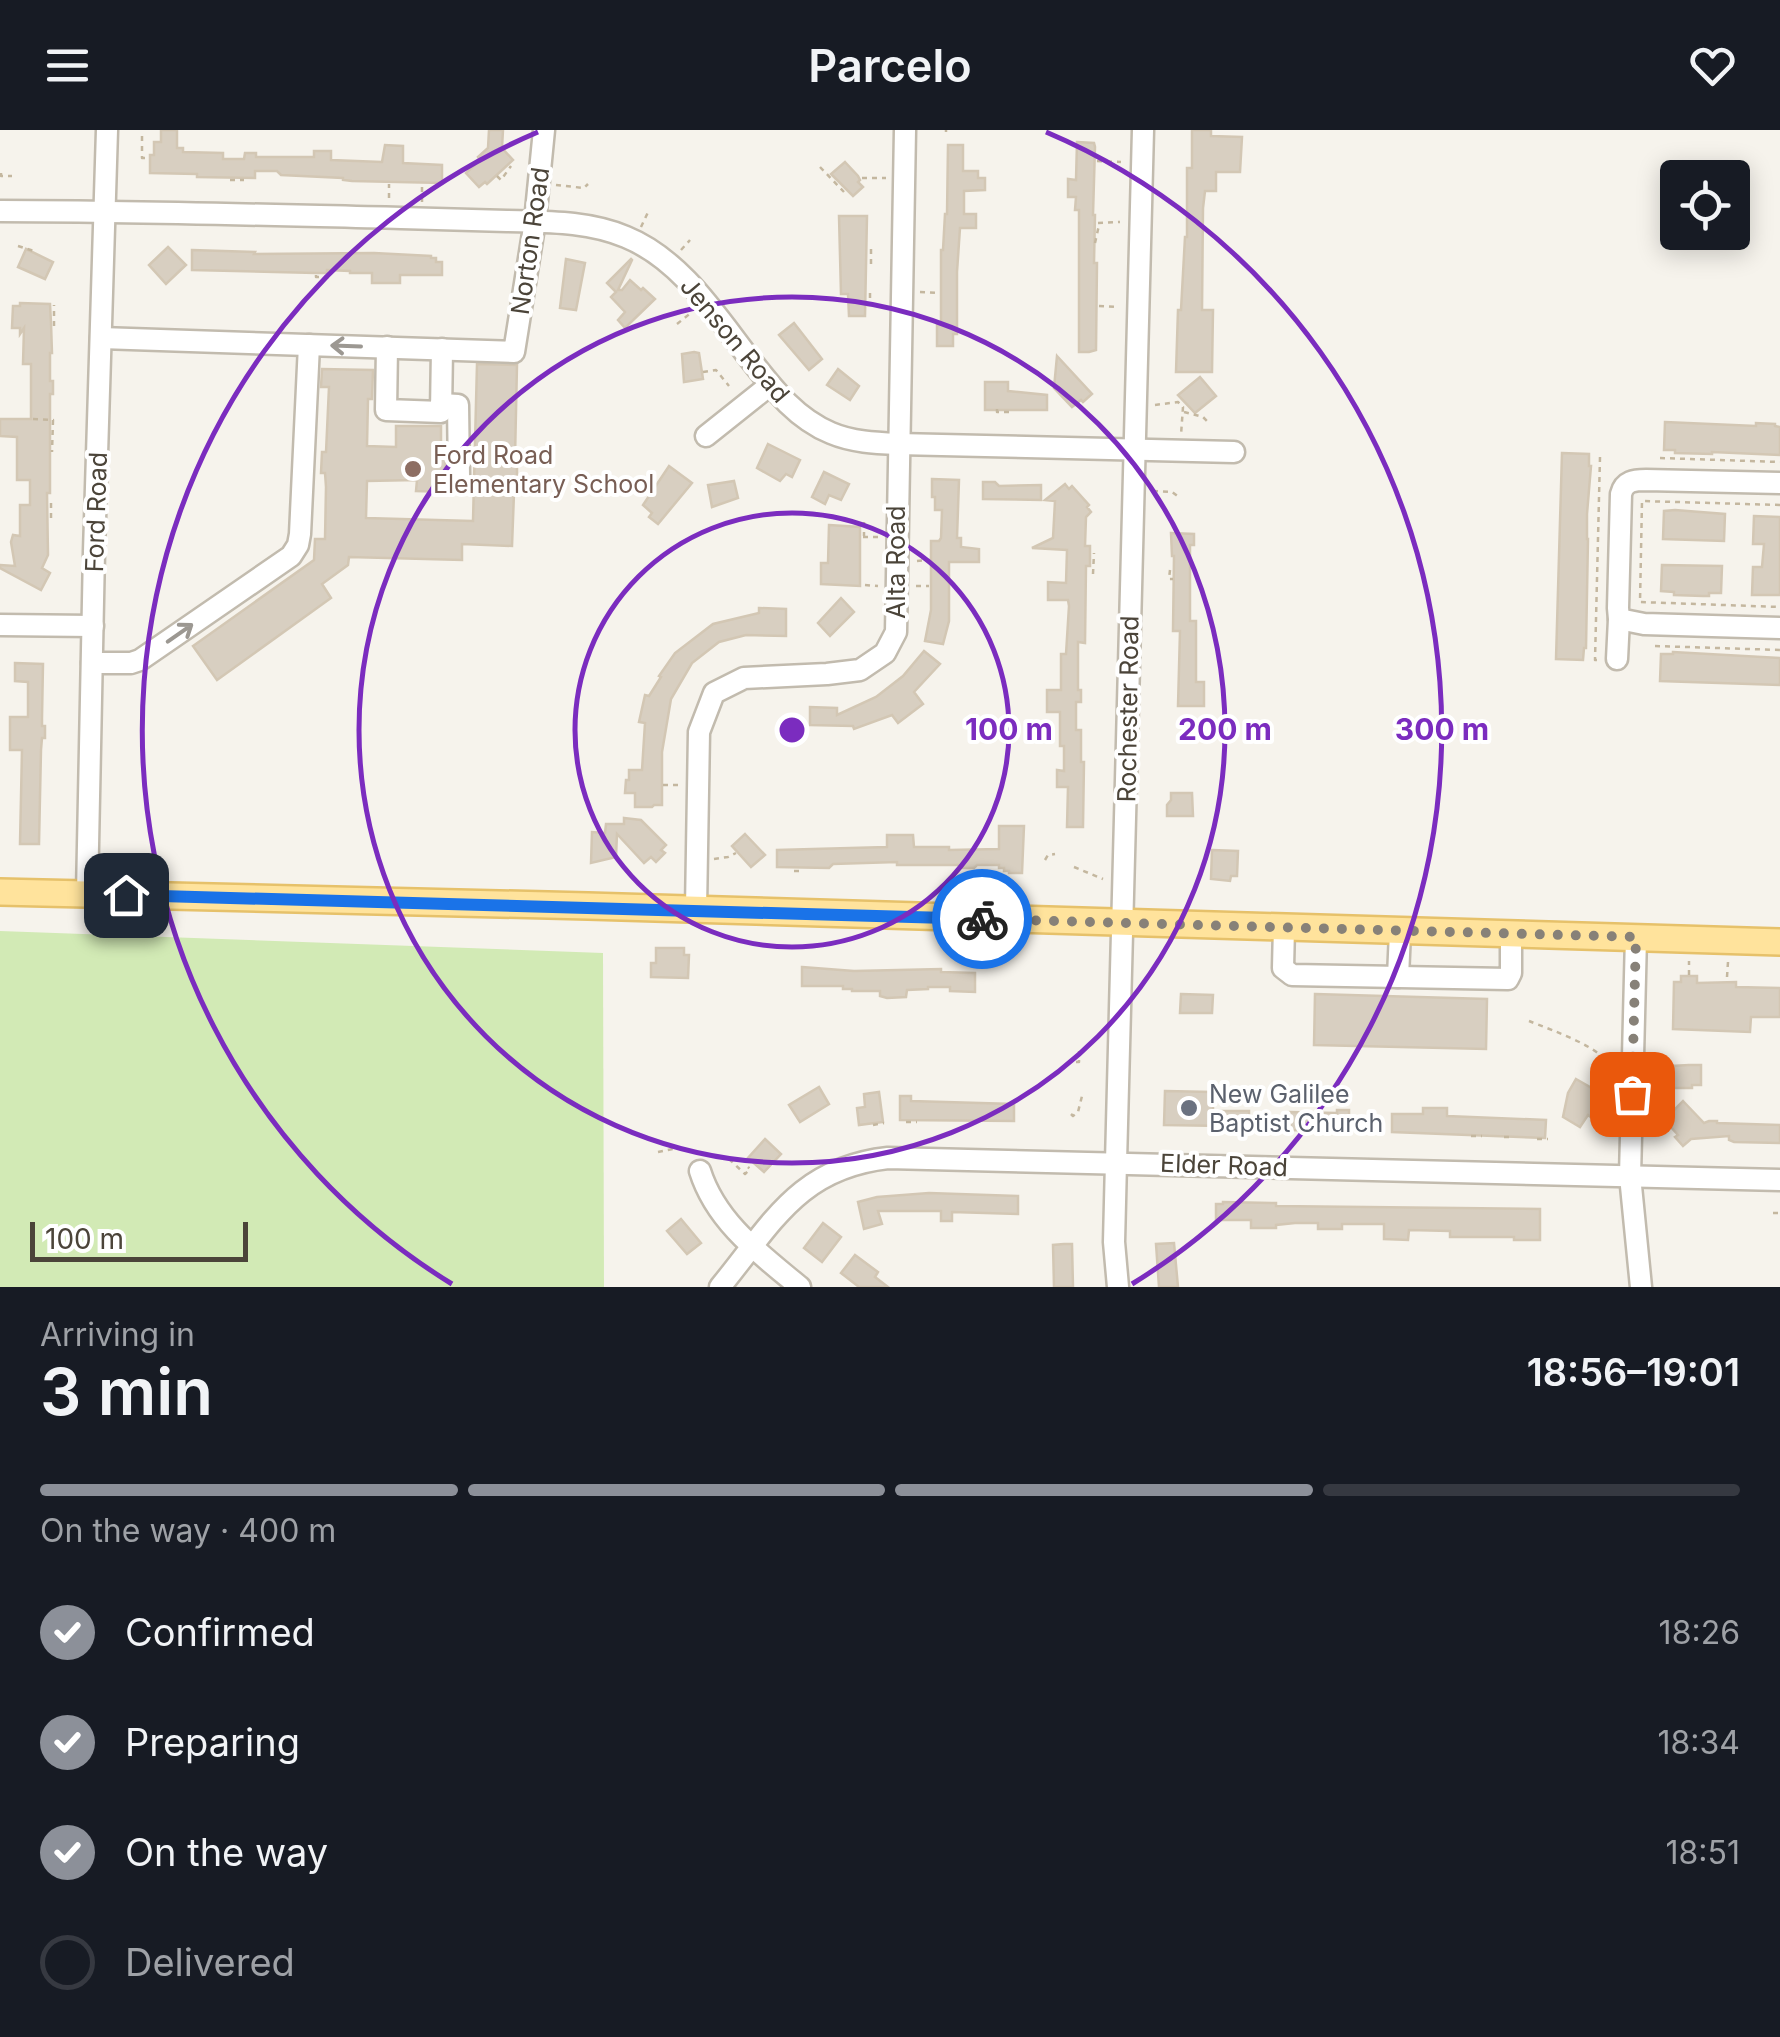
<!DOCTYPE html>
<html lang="en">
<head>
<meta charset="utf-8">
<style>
	body { margin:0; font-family:Inter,sans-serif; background:#242831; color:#f1f3f6; height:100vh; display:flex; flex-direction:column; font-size:38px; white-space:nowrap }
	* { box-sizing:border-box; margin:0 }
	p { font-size:32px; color:#9ea1a6 }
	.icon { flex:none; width:55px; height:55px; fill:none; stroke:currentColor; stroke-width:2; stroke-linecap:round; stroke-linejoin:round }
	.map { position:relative; height:1157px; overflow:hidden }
	.drawer { display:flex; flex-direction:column; background:#171b24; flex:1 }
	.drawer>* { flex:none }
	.tools { position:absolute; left:1660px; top:30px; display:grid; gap:20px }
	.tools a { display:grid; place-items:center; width:90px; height:90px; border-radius:10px; background:#171b24; box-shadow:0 5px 25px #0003; font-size:50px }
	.scale { position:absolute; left:30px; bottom:25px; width:218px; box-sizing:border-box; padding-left:10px; border:5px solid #4b4439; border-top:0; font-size:28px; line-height:35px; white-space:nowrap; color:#4b4439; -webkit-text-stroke:8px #fff; paint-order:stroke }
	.pin { position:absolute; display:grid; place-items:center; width:85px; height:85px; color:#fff; margin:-42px; border-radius:20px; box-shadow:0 5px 15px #0006 }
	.courier { position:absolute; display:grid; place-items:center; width:100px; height:100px; margin:-50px; border:8px solid #1a73e8; border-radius:50%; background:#fff; color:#222; box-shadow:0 2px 12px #0007 }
	.summary em { font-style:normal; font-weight:600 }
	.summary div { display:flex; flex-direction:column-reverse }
	.summary { display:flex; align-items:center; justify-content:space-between; height:170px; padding:0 40px }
	h1 { font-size:65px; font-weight:600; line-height:75px }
	.bar { display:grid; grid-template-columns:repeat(4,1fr); gap:15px 10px; align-content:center; height:120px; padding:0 40px }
	.bar i { height:12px; border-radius:8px; background:#363941 }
	.bar .selected { background:#8c9099 }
	.bar p { grid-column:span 4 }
	ol { padding:0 40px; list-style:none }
	li { display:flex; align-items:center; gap:30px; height:110px }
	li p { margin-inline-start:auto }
	li .icon { padding:10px; border-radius:50%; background:#8c9099; color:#fff; stroke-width:4 }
	li:last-child { color:#9ea1a6 }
	li i { width:55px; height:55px; border:5px solid #363941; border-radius:50% }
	header { display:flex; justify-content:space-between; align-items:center; height:130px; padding:0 40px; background:#171b24; font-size:45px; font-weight:600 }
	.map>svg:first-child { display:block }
	.green { fill:#d2eab5 }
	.building { fill:#d8cfc1; stroke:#d3c7b4; stroke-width:2.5 }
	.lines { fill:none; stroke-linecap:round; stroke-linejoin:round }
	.minor-casing { stroke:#c2bbae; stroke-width:25 }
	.major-casing { stroke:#e6c16a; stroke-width:30 }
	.path { stroke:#c4b79f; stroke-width:2.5; stroke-dasharray:5 5; stroke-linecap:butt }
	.minor { stroke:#fff; stroke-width:20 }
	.major { stroke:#ffe39c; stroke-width:25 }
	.oneway { stroke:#9c9892 }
	.done { stroke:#878178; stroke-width:10; stroke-dasharray:0 18 }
	.route { stroke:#1a73e8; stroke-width:12 }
	.ring { fill:none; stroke:#7b2cbf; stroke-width:5 }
	.education-dot { fill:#8d6e63; stroke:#fff; stroke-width:4 }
	.worship-dot { fill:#6b7280; stroke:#fff; stroke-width:4 }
	.labels { text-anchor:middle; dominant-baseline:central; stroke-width:8; stroke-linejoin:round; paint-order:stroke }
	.street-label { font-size:25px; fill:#4b4439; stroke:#fff }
	.education-label { font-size:25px; fill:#785e54; stroke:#fff; text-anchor:start }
	.worship-label { font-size:25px; fill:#5b616d; stroke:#fff; text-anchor:start }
	.centre { fill:#7b2cbf; stroke:#fff; stroke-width:5 }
	.ring-label { font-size:30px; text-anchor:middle; font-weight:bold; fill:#7b2cbf; stroke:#fff; stroke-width:8; stroke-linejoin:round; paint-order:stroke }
</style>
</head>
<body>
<header><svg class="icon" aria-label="menu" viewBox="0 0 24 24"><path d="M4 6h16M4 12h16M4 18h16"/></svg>Parcelo<svg class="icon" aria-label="heart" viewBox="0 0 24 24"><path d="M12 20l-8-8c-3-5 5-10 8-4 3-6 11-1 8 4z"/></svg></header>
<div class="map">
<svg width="1780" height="1157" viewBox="0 0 1780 1157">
	<rect width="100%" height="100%" fill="#f6f3ec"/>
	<polygon class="green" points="0,801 603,823 604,1157 0,1157"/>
	<g class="building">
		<polygon points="161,0 177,0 177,18 183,18 183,22 223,23 223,29 244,29 245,23 256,23 256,27 314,27 314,21 331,21 331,30 382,32 385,15 403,16 403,33 442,35 442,53 352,51 343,50 343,48 281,45 277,41 255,41 255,48 197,47 197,44 150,43 150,25 154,25 154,12 161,12"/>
		<polygon points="489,0 503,0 502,18 513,30 487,54 485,52 479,57 466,43 480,30 478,27 488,18"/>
		<polygon points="1192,0 1211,0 1211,6 1242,7 1240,42 1216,42 1216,61 1205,61 1203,78 1202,180 1213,180 1212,242 1176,242 1178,180 1181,180 1185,107 1187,107 1187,38 1192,38"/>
		<polygon points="1077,12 1094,13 1095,17 1093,85 1095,85 1094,133 1097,133 1096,220 1089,222 1079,222 1079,80 1075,80 1076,67 1068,67 1068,49 1076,50"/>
		<polygon points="948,15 963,15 963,41 978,41 978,48 985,48 985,60 964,61 964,84 976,84 976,98 960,98 957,142 957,204 953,204 953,216 937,216 937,195 941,195 941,120 943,120 945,84 947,84"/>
		<polygon points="845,32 858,46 860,50 858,52 863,57 853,66 831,44"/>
		<polygon points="839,86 867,86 865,186 849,186 848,164 841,164"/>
		<polygon points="168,117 186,135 166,154 149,135"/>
		<polygon points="26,119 53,132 45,149 18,137"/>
		<polygon points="192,120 255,122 254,124 374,123 431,126 431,128 436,128 436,132 442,132 442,145 400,145 400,153 372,153 372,143 350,143 350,141 327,140 327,143 316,143 192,140"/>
		<polygon points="566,129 585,133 576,180 560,178"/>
		<polygon points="631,129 632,130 618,160 622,160 630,150 641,160 643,158 655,169 625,198 618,190 625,182 611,167 616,162 607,153"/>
		<polygon points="20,173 50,174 51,193 52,223 50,223 50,251 53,251 53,264 50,264 50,363 47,363 48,425 42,438 50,443 41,460 0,438 0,435 15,436 11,412 13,405 20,406 20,375 30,375 30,350 17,350 17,307 0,306 0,289 31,289 31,234 23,234 24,198 20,204 20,198 12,198 13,176 20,176"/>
		<polygon points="794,193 822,229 809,240 779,205"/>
		<polygon points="694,222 699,223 703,249 684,252 682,224"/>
		<polygon points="1057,226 1092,264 1083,272 1081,270 1072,277 1054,258"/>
		<polygon points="477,234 517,235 515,328 517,328 517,364 514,363 512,416 462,414 462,430 349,427 348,435 322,454 331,468 217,550 193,516 314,430 315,409 325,409 326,357 325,343 321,343 322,322 326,322 329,257 321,257 322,239 373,240 372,269 368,269 367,316 396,317 396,296 441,296 441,322 445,322 447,362 416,361 417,350 367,351 366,388 473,391"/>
		<polygon points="838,239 859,256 850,270 827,255"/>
		<polygon points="1200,247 1216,266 1195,283 1178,265"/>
		<polygon points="985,252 1008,252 1008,261 1047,265 1047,280 985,280"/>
		<polygon points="1665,292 1756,296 1756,293 1775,294 1775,296 1780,297 1780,325 1712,322 1712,324 1675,323 1675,320 1664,320"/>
		<polygon points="768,314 800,330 792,347 786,344 780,351 757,338"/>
		<polygon points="1562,323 1589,324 1589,336 1591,336 1587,384 1587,409 1588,409 1586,518 1584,518 1583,530 1556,529"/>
		<polygon points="669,336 692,353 658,394 649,387 652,383 643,375"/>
		<polygon points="824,342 849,354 841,370 829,365 825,374 812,367"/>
		<polygon points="932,349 959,350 957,408 961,408 961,417 979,419 979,432 949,432 949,491 943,514 925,511 931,480 931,411 939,411 941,408 942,380 935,380 935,367 932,367"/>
		<polygon points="734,351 738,368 712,377 708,355"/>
		<polygon points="983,352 995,352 999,356 1041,355 1041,370 983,369"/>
		<polygon points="1065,354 1069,359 1072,356 1089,375 1087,377 1091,382 1086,387 1085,416 1090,416 1090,436 1086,436 1085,513 1078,512 1078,560 1081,560 1081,572 1076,572 1076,600 1081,600 1081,632 1084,632 1083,697 1067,697 1068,657 1057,657 1057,640 1064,641 1064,616 1060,616 1060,582 1047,582 1047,560 1061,560 1061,524 1066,524 1069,476 1068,470 1048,470 1048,452 1066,453 1067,420 1032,418 1053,408 1055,371 1045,370"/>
		<polygon points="1675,380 1725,384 1724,411 1663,409 1664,381"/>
		<polygon points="1754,386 1780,387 1780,465 1752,465 1753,437 1762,437 1764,414 1753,414"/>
		<polygon points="829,395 860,397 860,456 821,454 821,433 828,433"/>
		<polygon points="1171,403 1194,404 1194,415 1190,415 1190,491 1196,491 1196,552 1204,552 1204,576 1178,576 1180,501 1173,501 1174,426 1172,426"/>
		<polygon points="1662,435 1722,436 1721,463 1709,463 1709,466 1703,466 1674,465 1674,462 1661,461"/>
		<polygon points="841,468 854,482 830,506 818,493"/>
		<polygon points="759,478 786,479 786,506 746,505 719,512 692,533 671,569 662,622 662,675 654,675 652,677 635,677 635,663 625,663 626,650 629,650 629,640 642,640 645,593 639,592 645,565 649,566 661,547 659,546 675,523 713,494 759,483"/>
		<polygon points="924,521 940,534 914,562 923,574 898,593 892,585 854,599 853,596 810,595 810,577 837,578 837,585 876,567 903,546"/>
		<polygon points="1673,522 1780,528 1780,555 1660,551 1661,524 1673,524"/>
		<polygon points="15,533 43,534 42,588 42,596 45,596 45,608 42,608 41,620 39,714 20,714 22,620 10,620 10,587 28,587 28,552 15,551"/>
		<polygon points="1171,663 1192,663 1193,686 1167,686 1167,675 1171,670"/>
		<polygon points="624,688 641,690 666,715 661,720 665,723 656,732 651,727 644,733 617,704 616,727 591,733 592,702 605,703 606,694 624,694"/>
		<polygon points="999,696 1024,696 1022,743 1009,743 1009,741 1004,741 1004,738 999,738 999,735 977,735 974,738 962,738 962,735 897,735 897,732 833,734 829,738 777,737 777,720 887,717 887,705 913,705 914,717 949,717 949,720 999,719"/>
		<polygon points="745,704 765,725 751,737 732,716"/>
		<polygon points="1212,720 1238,721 1237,746 1231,746 1230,751 1211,749"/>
		<polygon points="656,818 684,818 684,825 689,825 688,848 651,847 651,833 656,833"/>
		<polygon points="802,837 854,841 941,839 941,842 975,843 975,862 950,861 950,857 928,857 928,859 907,860 906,867 887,868 880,866 880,861 852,861 852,859 843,859 843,856 802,856"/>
		<polygon points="1681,846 1697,846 1697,853 1736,852 1736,857 1780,858 1780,887 1751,887 1750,902 1673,899 1674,852 1681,852"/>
		<polygon points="1181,864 1213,865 1212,883 1180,883"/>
		<polygon points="1315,864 1487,869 1486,919 1314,915"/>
		<polygon points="1689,935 1701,935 1701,955 1692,955 1692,958 1672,958 1672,936"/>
		<polygon points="1576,949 1595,960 1592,988 1588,985 1580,997 1563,987 1568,963"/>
		<polygon points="819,957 829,974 800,992 789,975"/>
		<polygon points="1165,961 1213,962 1213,981 1249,981 1249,997 1224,999 1224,996 1164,995"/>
		<polygon points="879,962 883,992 859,995 857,978 865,977 864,964"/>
		<polygon points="900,966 911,966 911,971 1014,974 1014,991 900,990"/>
		<polygon points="1683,971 1704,993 1709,991 1717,991 1717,993 1780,995 1780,1013 1734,1012 1729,1010 1729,1006 1691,1009 1683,1016 1675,1007 1678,1005 1669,995 1673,992 1668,986"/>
		<polygon points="1423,978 1447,978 1447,986 1546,990 1545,1008 1392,1002 1392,984 1423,984"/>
		<polygon points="1337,980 1349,980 1349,1002 1290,1000 1290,982 1337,983"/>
		<polygon points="765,1009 781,1024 764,1042 748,1028"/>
		<polygon points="929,1063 1018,1066 1018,1084 952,1082 952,1091 941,1091 941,1081 878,1081 882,1094 864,1099 858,1072 877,1067"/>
		<polygon points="1223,1072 1276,1073 1276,1076 1540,1079 1540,1110 1514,1110 1514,1107 1450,1107 1450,1101 1409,1100 1408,1110 1384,1109 1384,1094 1342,1094 1342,1099 1318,1099 1318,1093 1295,1093 1276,1095 1276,1098 1251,1098 1251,1090 1216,1090 1216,1074 1223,1074"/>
		<polygon points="681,1089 701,1113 687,1124 667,1101"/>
		<polygon points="823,1093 841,1107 822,1132 804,1118"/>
		<polygon points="1174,1113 1178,1157 1159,1157 1156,1114"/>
		<polygon points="1064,1114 1072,1114 1073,1157 1054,1157 1053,1115"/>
		<polygon points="855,1125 878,1142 875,1147 888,1157 859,1157 841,1143"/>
	</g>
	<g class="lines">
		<g class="minor-casing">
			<g id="minor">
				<path d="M 0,81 C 134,81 267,85 401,88 C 436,89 471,90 507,91 C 547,92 588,91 626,107 C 682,130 717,187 753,233 C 775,261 797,289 831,303 C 852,312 875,313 898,314 L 1234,322"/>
				<polyline points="101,208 514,222 535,91 544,0"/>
				<polyline points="387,217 386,280 441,282 442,219"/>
				<polyline points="441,274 458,275 459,346"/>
				<polyline points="706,306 770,255"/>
				<path d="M 1780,353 L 1646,350 C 1634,350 1624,351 1621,364 L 1618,478 L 1619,489 L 1644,494 L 1780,498"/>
				<polyline points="0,495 93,496"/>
				<polyline points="1617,529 1619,489"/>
				<polyline points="92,533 131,533 140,530 291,426 298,415 300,404 309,215"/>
				<polyline points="87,764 94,422 107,0"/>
				<polyline points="696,779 699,602 714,563 744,548 827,544 860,540 885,523 896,502 905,0"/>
				<polyline points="1284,797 1283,838 1292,845 1508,849 1511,843 1511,805"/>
				<polyline points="1636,807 1630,1046 1641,1157"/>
				<polyline points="1398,847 1400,802"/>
				<path d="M 700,1041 C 716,1092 760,1124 800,1157"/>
				<path d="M 720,1157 C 772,1094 798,1038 888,1028 L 1780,1050"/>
				<polyline points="1118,1157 1114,1112 1116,1032 1143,0"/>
			</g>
		</g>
		<g class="major-casing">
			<polyline id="major" points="0,762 588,776 1780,812"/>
		</g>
		<g class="path">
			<polyline points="946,2 946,0"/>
			<polyline points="142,6 142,28 149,28"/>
			<polyline points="1097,31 1121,32"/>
			<polyline points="820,37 844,62"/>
			<polyline points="1,43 1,46 12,46"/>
			<polyline points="497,46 501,50 511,36"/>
			<polyline points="862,48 886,48"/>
			<polyline points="230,50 244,50"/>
			<polyline points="556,55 584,58 588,54"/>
			<polyline points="389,68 389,54"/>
			<polyline points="422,72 422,53"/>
			<polyline points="1098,93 1120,92"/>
			<polyline points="641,97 649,80"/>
			<polyline points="1095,113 1099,95"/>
			<polyline points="18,116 37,122"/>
			<polyline points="681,120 690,110"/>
			<polyline points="871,134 871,119"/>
			<polyline points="316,145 316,147 330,147"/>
			<polyline points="920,162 939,163"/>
			<polyline points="867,175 870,175 870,160"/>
			<polyline points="1099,176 1117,177"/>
			<polyline points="677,194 692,182"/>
			<polyline points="54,196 54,175"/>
			<polyline points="703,242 716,240 729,256"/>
			<polyline points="1155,275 1178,272 1183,277 1181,305"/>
			<polyline points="997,279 997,282 1011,282"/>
			<polyline points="1184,282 1203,287 1207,291"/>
			<polyline points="33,289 53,290 52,322"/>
			<polyline points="1600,327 1595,530 1601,530"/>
			<polyline points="1660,328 1780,332"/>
			<polyline points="1153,361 1172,362 1180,368"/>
			<polyline points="51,373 51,389"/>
			<polyline points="1780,375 1642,371 1640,472 1780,477"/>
			<polyline points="864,392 864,406"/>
			<polyline points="863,407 881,407"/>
			<polyline points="917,431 930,430"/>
			<polyline points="1170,440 1169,449 1173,449"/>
			<polyline points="1093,444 1094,423"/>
			<polyline points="865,455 878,456"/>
			<polyline points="916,456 929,456"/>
			<polyline points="1655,516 1780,520"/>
			<polyline points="663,655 682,655"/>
			<polyline points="714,729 728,727 736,723"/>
			<polyline points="112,730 116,728"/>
			<polyline points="1045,730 1048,725 1055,724"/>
			<polyline points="1074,737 1103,749"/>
			<polyline points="794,741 804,741"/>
			<polyline points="1689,845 1689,831"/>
			<polyline points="1727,847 1728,832"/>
			<path d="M 1529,891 C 1553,901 1604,917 1614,941"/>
			<polyline points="1076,932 1079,932 1079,921"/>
			<polyline points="1071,984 1073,986 1078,982 1083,962"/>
			<polyline points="906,992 917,992"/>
			<polyline points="873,995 884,993"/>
			<polyline points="1471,1006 1482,1006"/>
			<polyline points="1504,1007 1514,1007"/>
			<polyline points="1537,1009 1548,1009"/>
			<polyline points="658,1022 678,1018"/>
			<polyline points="729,1029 745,1044 750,1039 748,1037"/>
			<polyline points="1773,1083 1780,1083"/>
		</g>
		<use href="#minor" class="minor"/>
		<use href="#major" class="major"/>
	</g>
	<defs><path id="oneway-shaft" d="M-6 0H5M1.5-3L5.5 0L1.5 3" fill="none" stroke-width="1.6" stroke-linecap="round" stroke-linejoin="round" transform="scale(2.5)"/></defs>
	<g class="oneway">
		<use href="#oneway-shaft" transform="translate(346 216) rotate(-178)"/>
		<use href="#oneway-shaft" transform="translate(180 503) rotate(-35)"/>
	</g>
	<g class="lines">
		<polyline class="done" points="982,789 1636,807 1632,964"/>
		<polyline class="route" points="126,765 982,789"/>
	</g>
	<g class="ring">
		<circle cx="792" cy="600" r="217"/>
		<circle cx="792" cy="600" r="433"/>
		<path d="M452 1154A650 650 0 0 1 538 2M1046 2A650 650 0 0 1 1132 1154"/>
	</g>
	<circle class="education-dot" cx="413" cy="339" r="10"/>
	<circle class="worship-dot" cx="1189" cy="978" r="10"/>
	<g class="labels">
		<g class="street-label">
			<text transform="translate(530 111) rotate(-82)">Norton Road</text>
			<text transform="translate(735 210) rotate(50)">Jenson Road</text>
			<text transform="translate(96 382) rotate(-88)">Ford Road</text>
			<text transform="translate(896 432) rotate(-90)">Alta Road</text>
			<text transform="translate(1128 579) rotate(-89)">Rochester Road</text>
			<text transform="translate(1224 1035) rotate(2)">Elder Road</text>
		</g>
		<g class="education-label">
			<text x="433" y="325">Ford Road<tspan x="433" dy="29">Elementary School</tspan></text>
		</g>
		<g class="worship-label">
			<text x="1209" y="964">New Galilee<tspan x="1209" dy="29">Baptist Church</tspan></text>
		</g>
	</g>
	<circle cx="792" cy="600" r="15" class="centre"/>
	<g class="ring-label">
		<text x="1009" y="610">100 m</text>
		<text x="1225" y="610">200 m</text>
		<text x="1442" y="610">300 m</text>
	</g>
</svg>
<div class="tools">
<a><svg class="icon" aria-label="locate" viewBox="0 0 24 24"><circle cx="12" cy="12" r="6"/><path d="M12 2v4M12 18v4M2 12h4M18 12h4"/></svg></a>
</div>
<div class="scale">100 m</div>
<div class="pin" style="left:1632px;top:964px;background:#ea580c"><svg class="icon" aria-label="bag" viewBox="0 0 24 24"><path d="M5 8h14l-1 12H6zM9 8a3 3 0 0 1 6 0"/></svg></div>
<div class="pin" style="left:126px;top:765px;background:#1f2937"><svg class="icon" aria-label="home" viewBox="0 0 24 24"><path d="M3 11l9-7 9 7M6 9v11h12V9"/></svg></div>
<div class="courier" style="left:982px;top:789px"><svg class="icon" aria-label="bike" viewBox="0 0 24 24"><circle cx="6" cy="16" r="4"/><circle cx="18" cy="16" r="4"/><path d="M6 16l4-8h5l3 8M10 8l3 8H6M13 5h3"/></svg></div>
</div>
<section class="drawer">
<div class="summary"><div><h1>3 min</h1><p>Arriving in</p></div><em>18:56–19:01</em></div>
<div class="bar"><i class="selected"></i><i class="selected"></i><i class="selected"></i><i></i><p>On the way · 400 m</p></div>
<ol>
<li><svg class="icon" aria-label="check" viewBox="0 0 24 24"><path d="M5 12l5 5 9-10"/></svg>Confirmed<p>18:26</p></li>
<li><svg class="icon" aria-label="check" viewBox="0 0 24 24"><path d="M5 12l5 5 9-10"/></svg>Preparing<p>18:34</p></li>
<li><svg class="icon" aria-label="check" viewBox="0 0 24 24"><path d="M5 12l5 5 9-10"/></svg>On the way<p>18:51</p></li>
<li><i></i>Delivered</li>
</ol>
</section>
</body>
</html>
